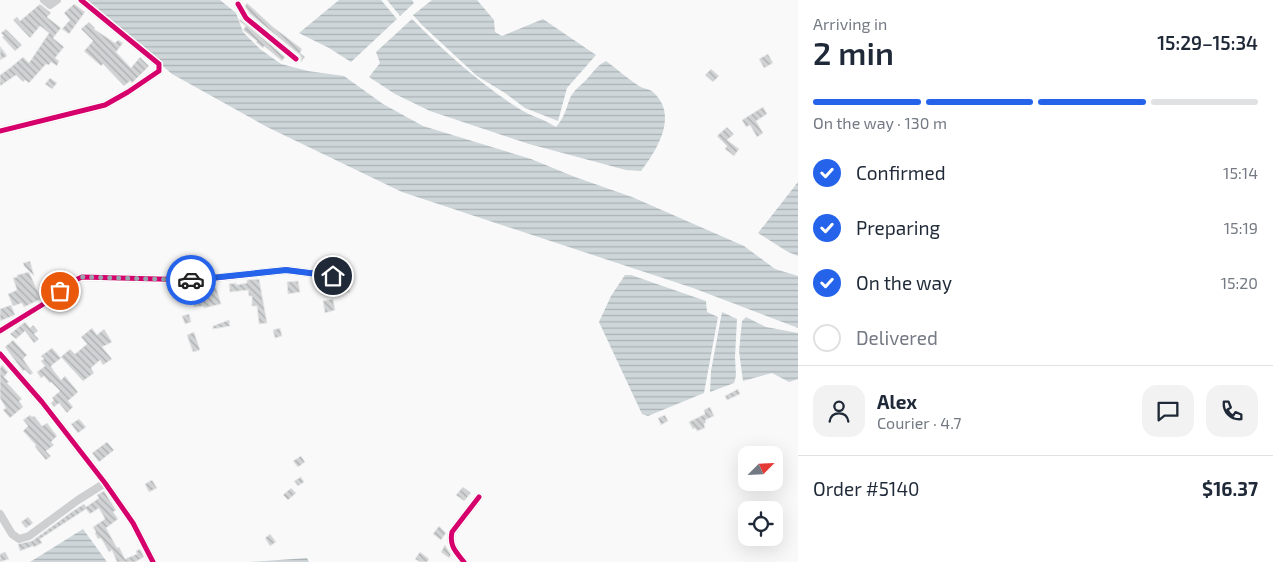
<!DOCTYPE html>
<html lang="en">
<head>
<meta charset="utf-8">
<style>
	body { margin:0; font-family:"Exo 2",sans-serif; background:#f2f2f3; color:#1f2937; height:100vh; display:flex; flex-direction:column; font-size:19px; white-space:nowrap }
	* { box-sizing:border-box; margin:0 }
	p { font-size:16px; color:#747a83 }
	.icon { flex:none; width:28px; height:28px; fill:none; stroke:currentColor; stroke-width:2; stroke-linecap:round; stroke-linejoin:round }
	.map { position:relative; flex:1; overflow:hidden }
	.side { display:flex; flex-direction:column; background:#fff; width:475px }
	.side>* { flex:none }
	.needle { width:32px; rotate:66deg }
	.fabs { position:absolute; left:738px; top:446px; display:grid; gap:10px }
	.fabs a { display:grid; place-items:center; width:45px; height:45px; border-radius:10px; background:#fff; box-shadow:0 5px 20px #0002; font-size:25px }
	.pin { position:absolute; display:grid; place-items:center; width:42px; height:42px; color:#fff; margin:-21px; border:2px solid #fff; border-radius:50%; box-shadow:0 1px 5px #0007 }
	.courier { position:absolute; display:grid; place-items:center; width:50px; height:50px; margin:-25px; border:4px solid #2563eb; border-radius:50%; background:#fff; color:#222; box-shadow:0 1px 6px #0007 }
	.summary em { font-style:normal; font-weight:600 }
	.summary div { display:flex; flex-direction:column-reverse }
	.summary { display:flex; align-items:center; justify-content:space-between; height:85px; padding:0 15px }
	h1 { font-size:32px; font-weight:600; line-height:38px }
	.bar { display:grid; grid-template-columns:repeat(4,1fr); gap:8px 5px; align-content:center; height:60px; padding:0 15px }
	.bar i { height:6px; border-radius:4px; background:#e0e1e3 }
	.bar .selected { background:#2563eb }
	.bar p { grid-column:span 4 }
	.line { display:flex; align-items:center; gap:12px; padding:0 15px; border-top:1px solid #e0e1e3 }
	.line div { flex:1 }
	.round { display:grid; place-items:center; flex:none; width:52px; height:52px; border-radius:15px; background:#f2f2f3 }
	ol { padding:0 15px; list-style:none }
	li { display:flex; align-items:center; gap:15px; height:55px }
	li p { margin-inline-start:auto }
	li .icon { padding:5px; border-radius:50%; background:#2563eb; color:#fff; stroke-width:4 }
	li:last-child { color:#747a83 }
	li i { width:28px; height:28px; border:2px solid #e0e1e3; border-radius:50% }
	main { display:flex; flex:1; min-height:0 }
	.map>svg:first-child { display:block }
	.water { fill:url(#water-rules) }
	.building { fill:url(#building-back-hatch); stroke:#e8e8e8 }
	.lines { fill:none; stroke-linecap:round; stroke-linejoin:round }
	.street { stroke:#cecfd0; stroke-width:8 }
	.cycleway-casing { stroke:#fff; stroke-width:8 }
	.cycleway { stroke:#d6006c; stroke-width:5 }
	.done { stroke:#99a4ac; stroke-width:5; stroke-dasharray:0 9 }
	.route { stroke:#2563eb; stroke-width:6 }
</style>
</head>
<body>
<main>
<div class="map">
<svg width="798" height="562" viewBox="0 0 798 562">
	<defs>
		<pattern id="water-rules" width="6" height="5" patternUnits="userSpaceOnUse" patternTransform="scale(1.25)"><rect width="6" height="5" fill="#ced6d9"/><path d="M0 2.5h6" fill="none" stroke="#abb2b5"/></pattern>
		<pattern id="building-back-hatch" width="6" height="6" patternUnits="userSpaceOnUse" patternTransform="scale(1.25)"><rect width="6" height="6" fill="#d0d2d3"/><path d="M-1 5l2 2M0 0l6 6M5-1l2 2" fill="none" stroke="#acafb1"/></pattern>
	</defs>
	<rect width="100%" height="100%" fill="#f9f9f9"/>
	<g class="water">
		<polygon points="86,0 220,0 236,13 243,32 260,49 281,64 308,71 344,76 383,104 423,126 531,159 575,177 632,197 744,246 775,269 798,276 798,328 693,288 402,192 267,127 172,74"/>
		<polygon points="339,0 381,0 397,19 351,62 329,48 299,33"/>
		<polygon points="387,0 412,0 414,3 400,16"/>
		<polygon points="432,0 477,0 494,20 495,32 502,36 543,19 596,55 567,88 558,121 525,108 505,93 477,76 422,25 413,15"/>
		<path d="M 412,19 C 445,52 479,83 518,108 C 530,116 544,119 556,127 C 564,118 566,109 570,98 C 574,90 580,86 586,80 C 593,73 596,66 606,61 C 617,69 628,79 639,86 C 644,89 650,89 653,92 C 679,115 657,150 641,171 L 626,170 L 529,144 L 430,111 L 395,94 L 369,77 L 380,63 L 376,52 Z"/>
		<polygon points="798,182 798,256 788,252 758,233"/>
		<polygon points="625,275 631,275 706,301 707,312 718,317 704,393 648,416 642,414 599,322 611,296"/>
		<polygon points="722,312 737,319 735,357 736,376 734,383 710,392 711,371"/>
		<polygon points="746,317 766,327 798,333 798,379 789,382 772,373 743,381 739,351 742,321"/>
		<polygon points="83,529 107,562 30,562"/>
		<polygon points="307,558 309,562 249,562"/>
	</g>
	<g class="building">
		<polygon points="247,3 273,27 302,49 300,53 305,57 301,62 301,57 300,55 250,14 245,6"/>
		<polygon points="40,4 51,13 47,17 61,28 53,38 64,47 55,58 59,61 57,66 51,62 49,65 46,64 29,83 25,80 23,82 16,75 0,86 0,75 10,68 23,57 29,63 49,33 40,26 30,38 13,20 17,17 20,21"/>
		<polygon points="74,4 85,12 69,34 62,29 70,20 64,13"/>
		<polygon points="240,19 285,57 282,61 264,46 263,48 256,42 257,41 243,30 246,26 239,21"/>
		<polygon points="89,22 95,28 94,29 115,43 118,40 123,43 116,52 131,68 140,57 149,66 132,83 130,81 124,86 103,64 101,66 84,51 93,41 81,29"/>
		<polygon points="6,29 22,45 15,51 2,37 4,36 1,33"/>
		<polygon points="0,46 7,56 0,60"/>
		<polygon points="768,54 773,63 764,68 759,59"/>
		<polygon points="711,69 719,76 713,82 705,75"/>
		<polygon points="50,78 57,83 52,89 45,84"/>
		<polygon points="763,107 767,114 756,121 763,133 757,137 750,125 746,127 742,120"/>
		<polygon points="727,127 734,134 727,140 739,149 734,156 725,149 727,146 717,136"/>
		<polygon points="30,261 34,276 24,266 23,263"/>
		<polygon points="29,272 41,299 24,307 22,303 13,306 8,294 17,290 13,278 17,277 17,275"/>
		<polygon points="48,276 57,284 51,291 42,283"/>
		<polygon points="259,279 267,323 259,324 257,306 252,306 252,296 249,296 248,290 230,292 229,284 236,283 236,285 247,283 247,280"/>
		<polygon points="298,281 300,292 288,294 287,282"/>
		<polygon points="347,281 350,292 336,295 333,285"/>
		<polygon points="216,287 221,304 204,308 203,306 194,307 193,298 201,297 200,295 205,294 204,291"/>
		<polygon points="333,299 335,310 325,313 323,301"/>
		<polygon points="11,305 15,315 0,321 0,309"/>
		<polygon points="189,314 191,322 185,324 182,316"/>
		<polygon points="229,320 230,326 213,329 213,326"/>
		<polygon points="25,322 30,328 33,325 38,331 34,334 39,339 34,343 25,331 16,339 10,334"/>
		<polygon points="92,328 97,335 104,329 112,342 102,347 112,359 103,365 100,360 91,368 94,373 83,381 61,357 70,349 75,354 87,344 81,337"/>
		<polygon points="280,328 282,336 275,338 273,330"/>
		<polygon points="194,332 200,350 193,352 187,335"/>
		<polygon points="13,340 27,355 23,359 33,373 30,375 25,370 23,371 5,347"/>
		<polygon points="52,348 61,358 51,366 53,370 61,380 65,376 78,392 68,401 73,407 67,413 59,403 54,407 51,403 54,400 52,398 60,391 51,382 50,383 44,376 41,378 37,372 45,366 41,361 44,359 41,356"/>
		<polygon points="2,365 8,372 4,377 9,382 7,383 22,399 19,401 23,407 10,418 3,410 6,408 0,398 0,368"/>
		<polygon points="738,389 740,394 727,400 725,396"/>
		<polygon points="710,407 714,416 705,420 706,422 704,424 705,428 697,431 695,428 693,429 689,422 705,414 704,410"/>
		<polygon points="30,415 32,417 34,416 42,426 47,423 57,436 51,442 54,445 46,451 51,456 46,460 35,447 36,445 23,431 28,426 23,420"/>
		<polygon points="665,415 668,421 661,425 658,418"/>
		<polygon points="79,419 86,427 78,433 71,424"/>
		<polygon points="107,442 114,450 99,462 92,453"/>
		<polygon points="301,456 305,462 298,467 293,461"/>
		<polygon points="301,477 304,482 298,486 294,481"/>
		<polygon points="152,480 157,488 149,492 145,484"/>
		<polygon points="463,487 471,493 464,501 456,495"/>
		<polygon points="291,488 296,493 288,500 283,495"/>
		<polygon points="104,491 116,510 113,512 118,519 106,528 117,548 119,547 125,559 137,554 136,551 140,549 144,557 135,562 117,562 112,550 109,552 101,538 98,539 95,533 96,532 93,527 105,519 99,508 90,514 86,509 40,539 42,543 34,547 33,546 20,551 18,544 32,541 73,511 84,504 86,507 99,498 97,495"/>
		<polygon points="28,517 33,523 26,528 21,522"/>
		<polygon points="439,526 446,533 441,540 433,534"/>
		<polygon points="270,534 276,542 270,546 265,538"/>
		<polygon points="445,545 451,555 449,558 441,552"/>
		<polygon points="5,552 9,559 0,562 0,554"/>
		<polygon points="420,552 429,559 427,562 420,562 415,559"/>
	</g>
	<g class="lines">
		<g class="street">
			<polyline points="44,0 50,5 57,0"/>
			<polyline points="238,4 246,18 296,59"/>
			<polyline points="0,131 105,105 128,92 159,71 159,64 81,0"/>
			<polyline points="0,331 50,300 71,282 82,277 196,280 286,270 333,276"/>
			<polyline points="0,354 42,402 105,483 133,523 153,562"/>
			<polyline points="0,514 12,534 19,539 29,536 78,500 105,483"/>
			<path d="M 464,562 C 456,552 449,546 452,532 L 479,497"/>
		</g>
		<g class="cycleway-casing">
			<g id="cycleway">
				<polyline points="238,4 246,18 296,59"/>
				<polyline points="0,131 105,105 128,92 159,71 159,64 81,0"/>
				<polyline points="0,331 50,300 71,282 82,277 196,280 286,270 333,276"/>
				<polyline points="0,354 42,402 105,483 133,523 153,562"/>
				<path d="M 464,562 C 456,552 449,546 452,532 L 479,497"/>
			</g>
		</g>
		<use href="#cycleway" class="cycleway"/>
	</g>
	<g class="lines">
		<polyline class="done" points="60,291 71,282 82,277 191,280"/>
		<polyline class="route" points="191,280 286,270 333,276"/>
	</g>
</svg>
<div class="fabs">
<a><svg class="needle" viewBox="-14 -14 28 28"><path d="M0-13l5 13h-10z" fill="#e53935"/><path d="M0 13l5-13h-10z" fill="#747a83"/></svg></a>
<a><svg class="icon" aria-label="locate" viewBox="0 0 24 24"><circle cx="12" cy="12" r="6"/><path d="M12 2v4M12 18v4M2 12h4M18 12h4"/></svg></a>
</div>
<div class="pin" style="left:60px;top:291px;background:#ea580c"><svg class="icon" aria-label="bag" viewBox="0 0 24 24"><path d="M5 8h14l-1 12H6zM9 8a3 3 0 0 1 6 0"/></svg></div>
<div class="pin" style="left:333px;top:276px;background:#1f2937"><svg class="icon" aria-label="home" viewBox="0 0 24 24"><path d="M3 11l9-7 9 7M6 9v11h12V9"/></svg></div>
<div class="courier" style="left:191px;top:280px"><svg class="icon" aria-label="car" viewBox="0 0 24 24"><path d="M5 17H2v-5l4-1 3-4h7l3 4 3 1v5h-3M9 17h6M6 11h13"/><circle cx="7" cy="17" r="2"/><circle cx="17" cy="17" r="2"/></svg></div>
</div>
<section class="side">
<div class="summary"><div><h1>2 min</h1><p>Arriving in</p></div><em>15:29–15:34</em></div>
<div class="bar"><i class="selected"></i><i class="selected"></i><i class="selected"></i><i></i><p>On the way · 130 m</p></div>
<ol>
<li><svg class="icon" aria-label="check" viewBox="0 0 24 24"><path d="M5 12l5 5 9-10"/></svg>Confirmed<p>15:14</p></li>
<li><svg class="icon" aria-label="check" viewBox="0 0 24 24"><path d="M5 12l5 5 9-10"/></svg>Preparing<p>15:19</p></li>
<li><svg class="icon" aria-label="check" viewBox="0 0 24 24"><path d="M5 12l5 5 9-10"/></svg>On the way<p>15:20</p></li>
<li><i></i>Delivered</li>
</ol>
<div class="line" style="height:90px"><a class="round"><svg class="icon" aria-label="person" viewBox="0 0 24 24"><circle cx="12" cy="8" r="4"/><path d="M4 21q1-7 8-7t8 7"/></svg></a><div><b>Alex</b><p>Courier · 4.7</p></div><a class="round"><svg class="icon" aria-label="chat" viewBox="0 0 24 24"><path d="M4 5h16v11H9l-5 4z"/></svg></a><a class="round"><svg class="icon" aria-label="phone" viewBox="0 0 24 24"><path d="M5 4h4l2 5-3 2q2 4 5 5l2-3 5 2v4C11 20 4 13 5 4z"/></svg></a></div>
<div class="line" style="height:65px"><div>Order #5140</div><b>$16.37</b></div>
</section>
</main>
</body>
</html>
